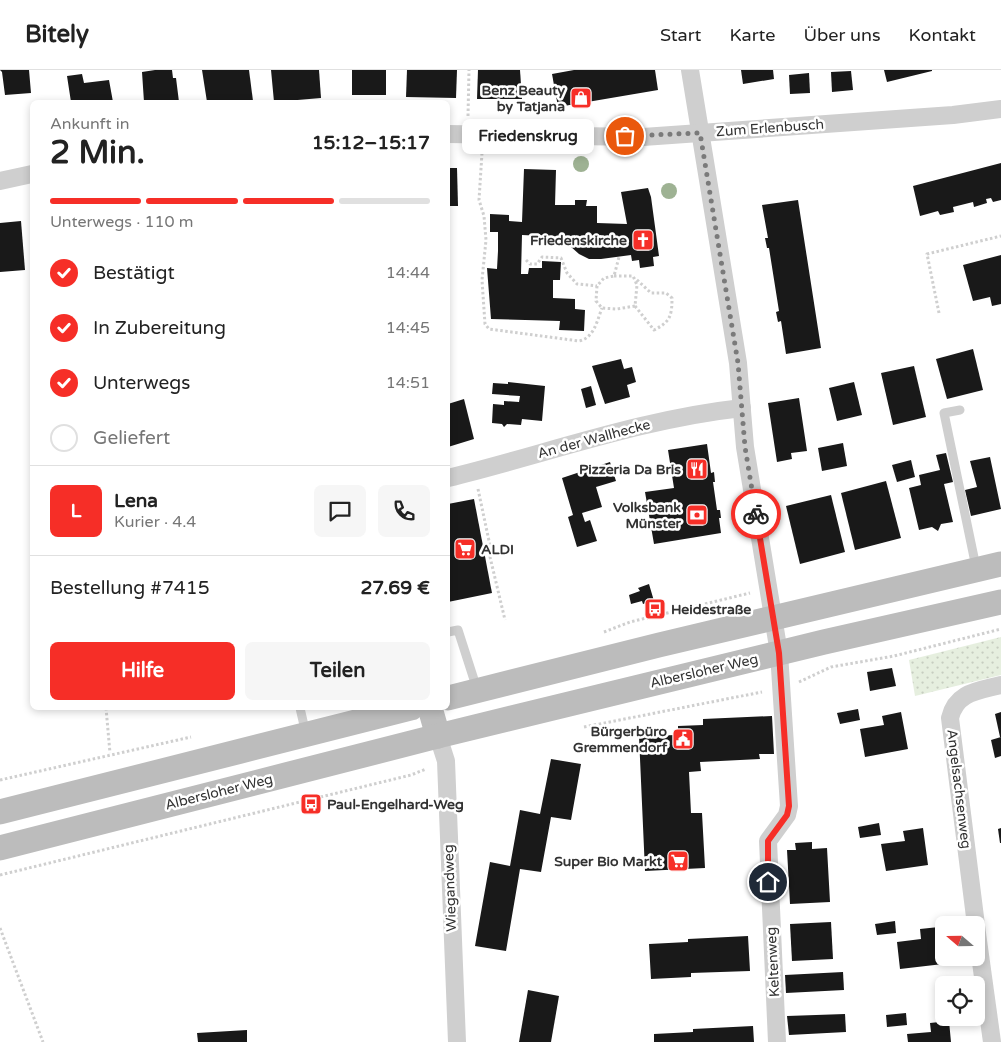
<!DOCTYPE html>
<html lang="de">
<head>
<meta charset="utf-8">
<style>
	body { margin:0; font-family:"Varela Round",sans-serif; background:#f6f6f6; color:#222; height:100vh; display:flex; flex-direction:column; font-size:19px; white-space:nowrap }
	* { box-sizing:border-box; margin:0 }
	p { font-size:16px; color:#767676 }
	.icon { flex:none; width:28px; height:28px; fill:none; stroke:currentColor; stroke-width:2; stroke-linecap:round; stroke-linejoin:round }
	.map { position:relative; flex:1; overflow:hidden }
	.side { position:absolute; left:30px; top:30px; width:420px; height:610px; display:flex; flex-direction:column; background:#fff; border-radius:8px; box-shadow:0 2px 8px #0003 }
	.side>* { flex:none }
	.needle { width:32px; rotate:290deg }
	.fabs { position:absolute; left:935px; top:846px; display:grid; gap:10px }
	.fabs a { display:grid; place-items:center; width:50px; height:50px; border-radius:8px; background:#fff; box-shadow:0 2px 8px #0003; font-size:25px }
	.pin { position:absolute; display:grid; place-items:center; width:42px; height:42px; color:#fff; margin:-21px; border:2px solid #fff; border-radius:50%; box-shadow:0 1px 5px #0007 }
	.courier { position:absolute; display:grid; place-items:center; width:50px; height:50px; margin:-25px; border:4px solid #f62e27; border-radius:50%; background:#fff; color:#222; box-shadow:0 1px 6px #0007 }
	.bubble { position:absolute; height:35px; border-radius:8px; background:#fff; box-shadow:0 2px 8px #0003; font-size:16px; font-weight:800; line-height:35px; text-align:center }
	.overview em { font-style:normal; font-weight:800 }
	.overview div { display:flex; flex-direction:column-reverse }
	.overview { display:flex; align-items:center; justify-content:space-between; height:85px; padding:0 20px }
	h1 { font-size:32px; font-weight:800; line-height:38px }
	.bar { display:grid; grid-template-columns:repeat(4,1fr); gap:8px 5px; align-content:center; height:60px; padding:0 20px }
	.bar i { height:6px; border-radius:4px; background:#e0e0e0 }
	.bar .selected { background:#f62e27 }
	.bar p { grid-column:span 4 }
	.line { display:flex; align-items:center; gap:12px; padding:0 20px; border-top:1px solid #e0e0e0 }
	.line div { flex:1 }
	.round { display:grid; place-items:center; flex:none; width:52px; height:52px; border-radius:8px; background:#f6f6f6 }
	ol { padding:0 20px; list-style:none }
	li { display:flex; align-items:center; gap:15px; height:55px }
	li p { margin-inline-start:auto }
	li .icon { padding:5px; border-radius:50%; background:#f62e27; color:#fff; stroke-width:4 }
	li:last-child { color:#767676 }
	li i { width:28px; height:28px; border:2px solid #e0e0e0; border-radius:50% }
	.button { display:flex; gap:10px; margin-top:auto; padding:10px 20px }
	.button a { flex:1; height:58px; border-radius:8px; background:#f62e27; color:#fff; font-size:20px; font-weight:800; line-height:58px; text-align:center }
	.button a+a { background:#f6f6f6; color:#222 }
	header { display:flex; align-items:center; gap:30px; box-sizing:border-box; height:70px; padding:0 25px; background:#fff; border-bottom:1px solid #e0e0e0 }
	header strong { font-size:24px }
	nav { display:flex; gap:28px; margin-inline-start:auto; font-size:18px }
	.map>svg:first-child { display:block }
	.grass { fill:url(#grass-dots) }
	.building { fill:#191919 }
	.lines { fill:none; stroke-linecap:round; stroke-linejoin:round }
	.path { stroke:#cfcfcf; stroke-width:3; stroke-dasharray:2.5 2.5; stroke-linecap:butt }
	.service { stroke:#cfcfcf; stroke-width:9 }
	.minor { stroke:#cfcfcf; stroke-width:18 }
	.secondary { stroke:#bcbcbc; stroke-width:25 }
	.tree { fill:#9eb293 }
	.done { stroke:#7a7a7a; stroke-width:5; stroke-dasharray:0 9 }
	.route { stroke:#f62e27; stroke-width:6 }
	.labels { text-anchor:middle; dominant-baseline:central; stroke-width:5; stroke-linejoin:round; paint-order:stroke }
	.poi-label { font-size:14px; font-weight:bold; fill:#323232; stroke:#fff; text-anchor:end }
	.street-label { font-size:14px; fill:#323232; stroke:#fff }
</style>
</head>
<body>
<header>
<strong>Bitely</strong>
<nav><a>Start</a><a>Karte</a><a>Über uns</a><a>Kontakt</a></nav>
</header>
<div class="map">
<svg width="1001" height="972" viewBox="0 0 1001 972">
	<defs>
		<pattern id="grass-dots" width="8" height="8" patternUnits="userSpaceOnUse" patternTransform="scale(1.25)"><rect width="8" height="8" fill="#e6efdf"/><path d="M2 2h.1M6 6h.1" fill="none" stroke="#c6cdc0" stroke-width="1.8" stroke-linecap="round"/></pattern>
	</defs>
	<rect width="100%" height="100%" fill="#fff"/>
	<polygon class="grass" points="1001,567 1001,605 915,626 909,590"/>
	<g class="building">
		<polygon points="0,0 29,0 31,23 5,25 2,2"/>
		<polygon points="155,0 172,0 173,8 176,8 179,32 144,32 142,2"/>
		<polygon points="202,0 249,0 253,31 207,32"/>
		<polygon points="271,0 319,0 321,28 274,32"/>
		<rect x="352" y="0" width="34" height="25"/>
		<polygon points="407,0 457,0 456,28 406,27"/>
		<polygon points="478,0 520,0 522,29 477,29"/>
		<polygon points="574,0 655,0 658,20 558,37 552,4"/>
		<polygon points="741,0 773,0 774,9 743,14"/>
		<polygon points="884,0 932,0 932,1 887,12"/>
		<polygon points="851,1 853,20 832,22 831,2"/>
		<polygon points="809,3 810,23 790,24 789,5"/>
		<polygon points="82,4 84,13 109,10 113,32 71,32 67,6"/>
		<polygon points="1001,93 1001,130 993,132 991,128 986,129 987,133 974,137 973,132 953,137 954,142 940,145 938,141 920,146 913,116"/>
		<polygon points="448,98 457,98 458,136 448,136"/>
		<polygon points="524,99 556,100 555,135 575,135 575,130 587,130 586,136 597,136 597,153 627,154 621,122 648,118 651,127 659,186 653,187 654,196 640,198 639,190 632,191 631,185 601,189 589,189 579,184 570,176 565,167 522,165 521,204 528,204 529,198 542,198 542,191 561,192 560,210 553,210 553,228 575,229 575,239 585,240 584,261 559,260 560,251 491,249 487,198 497,199 498,181 498,162 490,162 490,144 509,145 509,151 522,152"/>
		<polygon points="798,130 821,278 786,284 781,251 778,252 776,242 779,241 769,178 767,178 765,168 768,168 762,135"/>
		<polygon points="21,151 25,200 0,202 0,153"/>
		<polygon points="1001,185 1001,234 992,236 990,227 973,231 963,195"/>
		<polygon points="973,279 983,320 947,329 936,289"/>
		<polygon points="621,289 624,299 632,297 636,312 627,315 630,327 605,334 592,296"/>
		<polygon points="914,296 926,347 893,355 881,303"/>
		<polygon points="508,312 545,316 542,351 522,349 521,355 507,354 504,357 502,354 492,353 493,334 504,335 504,331 519,332 520,326 492,324 493,313 508,314"/>
		<polygon points="854,312 862,345 837,351 829,318"/>
		<polygon points="591,316 596,335 586,338 581,319"/>
		<polygon points="799,328 807,381 791,383 792,389 777,392 768,333"/>
		<polygon points="464,329 474,369 448,377 448,334"/>
		<polygon points="843,373 847,396 822,401 818,378"/>
		<polygon points="707,374 711,403 714,402 715,412 713,412 717,440 720,440 721,448 719,448 721,463 654,474 645,422 674,418 668,380"/>
		<polygon points="946,383 953,412 944,414 953,452 941,454 938,461 932,457 919,460 909,418 921,415 919,405 940,400 936,385"/>
		<polygon points="990,387 1001,439 971,446 965,420 977,417 970,391"/>
		<polygon points="911,390 915,407 897,412 892,395"/>
		<polygon points="610,392 616,411 596,417 602,437 582,443 585,452 590,450 597,471 577,477 568,447 573,445 562,408"/>
		<polygon points="886,411 901,468 855,480 841,423"/>
		<polygon points="831,425 845,482 800,494 786,436"/>
		<polygon points="474,429 492,523 448,532 448,434"/>
		<polygon points="649,514 654,531 643,534 642,531 631,534 629,525 640,521 638,518"/>
		<polygon points="892,598 896,616 870,621 867,602"/>
		<polygon points="858,639 860,650 840,654 837,643"/>
		<polygon points="901,642 908,679 865,687 860,659 884,655 882,646"/>
		<polygon points="1001,642 1001,667 1000,667 995,644"/>
		<polygon points="772,646 774,684 759,684 760,689 700,692 701,701 689,702 691,743 702,743 705,798 645,801 639,666 678,665 678,656 703,655 703,649"/>
		<polygon points="1001,667 1001,686 995,688 991,670"/>
		<polygon points="551,689 581,694 571,750 551,747 541,802 520,799 506,881 475,876 490,792 510,796 520,740 540,744"/>
		<polygon points="879,753 881,765 860,768 858,757"/>
		<polygon points="923,758 928,795 886,801 881,774 905,771 903,761"/>
		<polygon points="1001,758 1001,773 1000,773 998,759"/>
		<polygon points="812,772 812,779 827,778 830,832 790,834 787,780 796,780 795,773"/>
		<polygon points="895,851 896,863 877,865 875,854"/>
		<polygon points="831,852 833,889 792,891 790,854"/>
		<polygon points="939,857 943,894 900,899 897,872 921,869 920,859"/>
		<polygon points="748,866 750,901 691,903 691,907 651,909 649,874 688,872 688,869"/>
		<polygon points="843,902 844,920 786,923 785,905"/>
		<polygon points="528,920 559,926 551,972 519,972"/>
		<polygon points="906,943 907,955 887,957 886,945"/>
		<polygon points="845,944 846,962 789,965 787,946"/>
		<polygon points="949,951 951,972 908,972 907,964 931,962 930,953"/>
		<polygon points="753,956 754,972 654,972 654,964 693,962 693,959"/>
		<polygon points="247,960 247,972 198,972 197,963"/>
	</g>
	<g class="lines">
		<g class="path">
			<polyline points="468,46 469,0"/>
			<path d="M 482,83 L 479,130 L 484,146 L 486,170 L 482,210 L 485,254 L 489,259 L 579,271 C 594,268 597,251 602,238"/>
			<polyline points="526,190 530,194 537,194 542,187 561,188 567,203 577,214 597,216"/>
			<polyline points="614,206 633,206 637,215 635,236 617,239 602,238 596,231 597,216 604,208 614,206 619,187"/>
			<path d="M 635,236 L 654,260 C 670,252 672,246 672,228 L 666,223 L 651,223 L 635,208"/>
			<polyline points="939,243 927,184 1001,166"/>
			<polyline points="478,419 492,485 490,487 505,550"/>
			<polyline points="604,562 630,552 750,523"/>
			<polyline points="799,612 831,597 894,586 1001,559"/>
			<polyline points="106,638 110,683"/>
			<polyline points="584,657 762,622"/>
			<polyline points="0,710 191,667"/>
			<polyline points="0,805 411,705 426,699"/>
			<polyline points="0,858 43,972"/>
		</g>
		<g class="service">
			<polyline points="960,340 944,343 976,497"/>
			<polyline points="448,562 458,560 477,619"/>
			<polyline points="300,638 306,664"/>
		</g>
		<g class="minor">
			<polyline points="690,0 738,293 745,377 779,583 789,736 787,745 768,771 777,972"/>
			<polyline points="448,64 643,67 953,45 1001,39"/>
			<polyline points="0,111 32,104"/>
			<path d="M 448,408 C 546,384 641,349 742,338"/>
			<polyline points="438,666 446,691 457,972"/>
			<path d="M 976,855 L 950,648 C 956,622 978,621 1001,615"/>
			<polyline points="976,856 992,972"/>
		</g>
		<g class="secondary">
			<polyline points="448,628 659,575 1001,494"/>
			<polyline points="430,638 438,666"/>
			<polyline points="0,742 411,638"/>
			<polyline points="0,778 438,666 824,572 1001,532"/>
		</g>
	</g>
	<g class="tree">
		<circle cx="581" cy="94" r="8"/>
		<circle cx="669" cy="121" r="8"/>
	</g>
	<g class="lines">
		<polyline class="done" points="625,66 700,63 738,293 745,377 756,444"/>
		<polyline class="route" points="756,444 779,583 789,736 787,745 768,771 768,812"/>
	</g>
	<defs>
		<g id="shop-square" transform="scale(1.125)"><rect x="-9" y="-9" width="18" height="18" rx="4" fill="#f62e27" stroke="#fff"/><path d="M-5-2.5h2.3a2.7 3.5 0 0 1 5.4 0H5L5.5 6h-11ZM-1.5-2.5h3a1.5 2.3 0 0 0-3 0Z" fill="#fff"/></g>
		<g id="church-square" transform="scale(1.125)"><rect x="-9" y="-9" width="18" height="18" rx="4" fill="#f62e27" stroke="#fff"/><path d="M-1.2-6h2.4v3.5h3.3v2.4h-3.3V6h-2.4V-.1h-3.3v-2.4h3.3Z" fill="#fff"/></g>
		<g id="restaurant-square" transform="scale(1.125)"><rect x="-9" y="-9" width="18" height="18" rx="4" fill="#f62e27" stroke="#fff"/><path d="M-5-6h1v4h1v-4h1v4h1v-4h1v5L-1.5 .5V6h-2V.5L-5-1ZM5-6V6H3V1.5H1.5Q1.5-4 5-6Z" fill="#fff"/></g>
		<g id="bank-square" transform="scale(1.125)"><rect x="-9" y="-9" width="18" height="18" rx="4" fill="#f62e27" stroke="#fff"/><path d="M-6-4H6V4H-6ZM0-2.3a2.3 2.3 0 1 0 0 4.6a2.3 2.3 0 1 0 0-4.6Z" fill="#fff"/></g>
		<g id="supermarket-square" transform="scale(1.125)"><rect x="-9" y="-9" width="18" height="18" rx="4" fill="#f62e27" stroke="#fff"/><path d="M-6-5.5h2.5l.6 2H6L4.5 2H-2.5L-4.4-4H-6ZM-1.5 3.2a1.3 1.3 0 1 0 .1 0ZM3 3.2a1.3 1.3 0 1 0 .1 0Z" fill="#fff"/></g>
		<g id="bus-square" transform="scale(1.125)"><rect x="-9" y="-9" width="18" height="18" rx="4" fill="#f62e27" stroke="#fff"/><path d="M-5-6H5V4H4V6H2V4H-2V6H-4V4H-5ZM-3.5-4V0h7V-4ZM-3.5 1.2v1.5H-2V1.2ZM2 1.2v1.5H3.5V1.2Z" fill="#fff"/></g>
		<g id="civic-square" transform="scale(1.125)"><rect x="-9" y="-9" width="18" height="18" rx="4" fill="#f62e27" stroke="#fff"/><path d="M-.6-6.5H3V-4.5H.6V-3L4-1V1h2V6H-6V1h2V-1L-.6-3ZM-1.2 2.5V6h2.4V2.5Z" fill="#fff"/></g>
	</defs>
	<g fill-rule="evenodd">
		<use href="#shop-square" x="581" y="28"/>
		<use href="#church-square" x="643" y="170"/>
		<use href="#restaurant-square" x="697" y="399"/>
		<use href="#bank-square" x="697" y="445"/>
		<use href="#supermarket-square" x="465" y="479"/>
		<use href="#bus-square" x="655" y="539"/>
		<use href="#civic-square" x="683" y="669"/>
		<use href="#bus-square" x="311" y="734"/>
		<use href="#supermarket-square" x="678" y="791"/>
	</g>
	<g class="labels">
		<g class="poi-label">
			<text x="565" y="20">Benz Beauty<tspan x="565" dy="16">by Tatjana</tspan></text>
			<text x="627" y="170">Friedenskirche</text>
			<text x="681" y="399">Pizzeria Da Bris</text>
			<text x="681" y="437">Volksbank<tspan x="681" dy="16">Münster</tspan></text>
			<text x="481" y="479" text-anchor="start">ALDI</text>
			<text x="671" y="539" text-anchor="start">Heidestraße</text>
			<text x="667" y="661">Bürgerbüro<tspan x="667" dy="16">Gremmendorf</tspan></text>
			<text x="327" y="734" text-anchor="start">Paul-Engelhard-Weg</text>
			<text x="662" y="791">Super Bio Markt</text>
		</g>
		<g class="street-label">
			<text transform="translate(770 58) rotate(-4)">Zum Erlenbusch</text>
			<text transform="translate(594 369) rotate(-15)">An der Wallhecke</text>
			<text transform="translate(704 601) rotate(-13)">Albersloher Weg</text>
			<text transform="translate(959 719) rotate(83)">Angelsachsenweg</text>
			<text transform="translate(219 722) rotate(-14)">Albersloher Weg</text>
			<text transform="translate(450 818) rotate(-92)">Wiegandweg</text>
			<text transform="translate(773 892) rotate(-93)">Keltenweg</text>
		</g>
	</g>
</svg>
<div class="fabs">
<a><svg class="needle" viewBox="-14 -14 28 28"><path d="M0-13l5 13h-10z" fill="#e53935"/><path d="M0 13l5-13h-10z" fill="#767676"/></svg></a>
<a><svg class="icon" aria-label="locate" viewBox="0 0 24 24"><circle cx="12" cy="12" r="6"/><path d="M12 2v4M12 18v4M2 12h4M18 12h4"/></svg></a>
</div>
<div class="pin" style="left:625px;top:66px;background:#ea580c"><svg class="icon" aria-label="bag" viewBox="0 0 24 24"><path d="M5 8h14l-1 12H6zM9 8a3 3 0 0 1 6 0"/></svg></div>
<div class="pin" style="left:768px;top:812px;background:#1f2937"><svg class="icon" aria-label="home" viewBox="0 0 24 24"><path d="M3 11l9-7 9 7M6 9v11h12V9"/></svg></div>
<div class="courier" style="left:756px;top:444px"><svg class="icon" aria-label="bike" viewBox="0 0 24 24"><circle cx="6" cy="16" r="4"/><circle cx="18" cy="16" r="4"/><path d="M6 16l4-8h5l3 8M10 8l3 8H6M13 5h3"/></svg></div>
<div class="bubble" style="left:462px;top:49px;width:132px">Friedenskrug</div>
<section class="side">
<div class="overview"><div><h1>2 Min.</h1><p>Ankunft in</p></div><em>15:12–15:17</em></div>
<div class="bar"><i class="selected"></i><i class="selected"></i><i class="selected"></i><i></i><p>Unterwegs · 110 m</p></div>
<ol>
<li><svg class="icon" aria-label="check" viewBox="0 0 24 24"><path d="M5 12l5 5 9-10"/></svg>Bestätigt<p>14:44</p></li>
<li><svg class="icon" aria-label="check" viewBox="0 0 24 24"><path d="M5 12l5 5 9-10"/></svg>In Zubereitung<p>14:45</p></li>
<li><svg class="icon" aria-label="check" viewBox="0 0 24 24"><path d="M5 12l5 5 9-10"/></svg>Unterwegs<p>14:51</p></li>
<li><i></i>Geliefert</li>
</ol>
<div class="line" style="height:90px"><b class="round" style="background:#f62e27;color:#fff">L</b><div><b>Lena</b><p>Kurier · 4.4</p></div><a class="round"><svg class="icon" aria-label="chat" viewBox="0 0 24 24"><path d="M4 5h16v11H9l-5 4z"/></svg></a><a class="round"><svg class="icon" aria-label="phone" viewBox="0 0 24 24"><path d="M5 4h4l2 5-3 2q2 4 5 5l2-3 5 2v4C11 20 4 13 5 4z"/></svg></a></div>
<div class="line" style="height:65px"><div>Bestellung #7415</div><b>27.69 €</b></div>
<div class="button"><a>Hilfe</a><a>Teilen</a></div>
</section>
</div>
</body>
</html>
